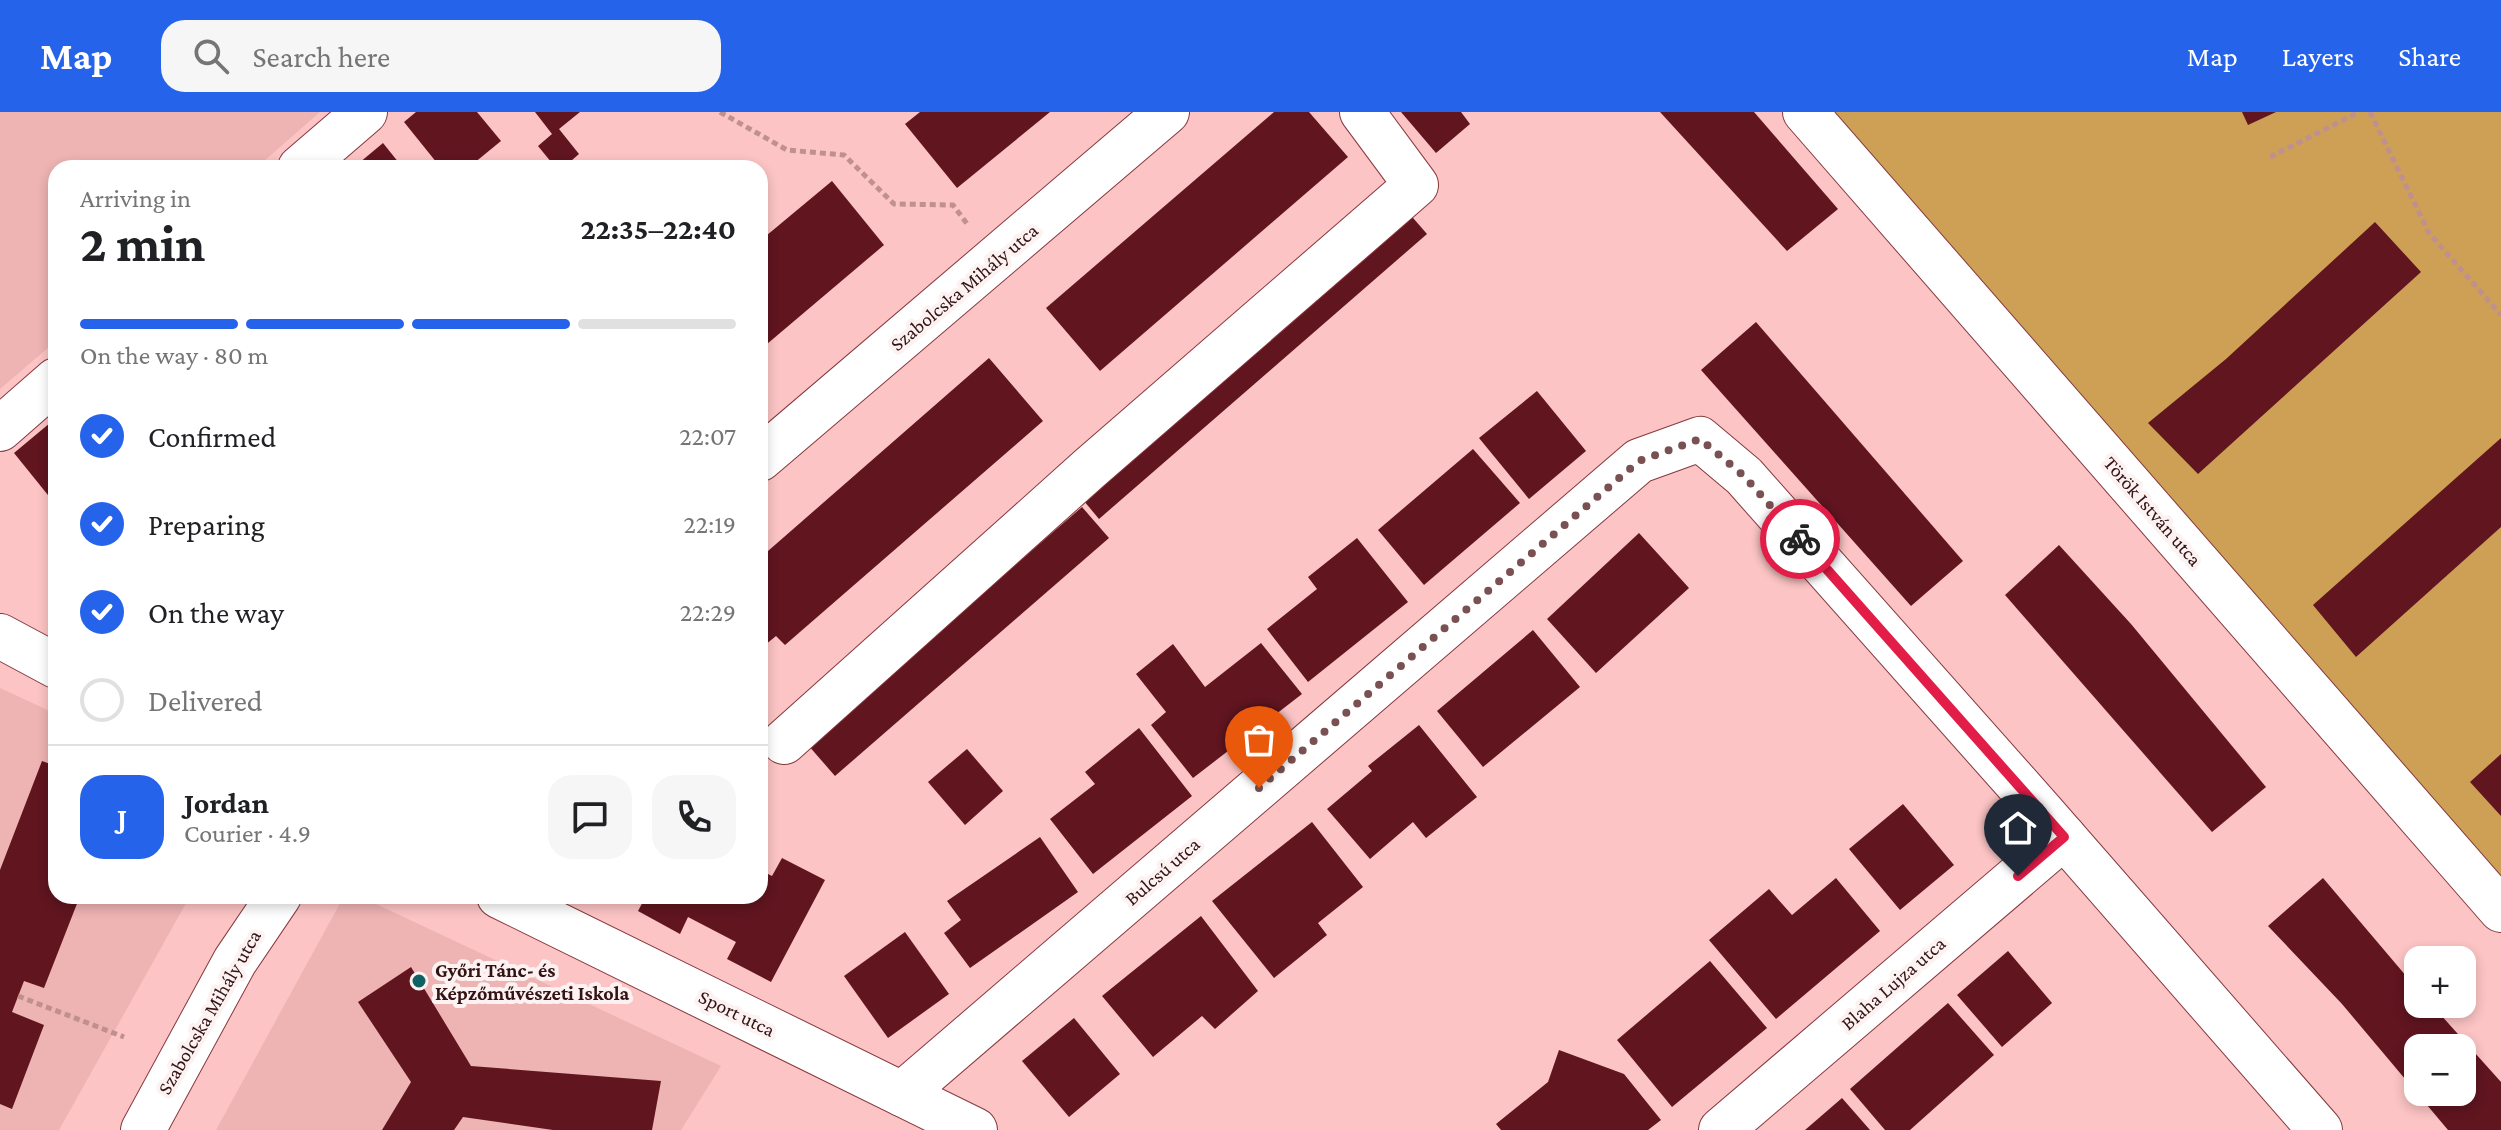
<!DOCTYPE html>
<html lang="en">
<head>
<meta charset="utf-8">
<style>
	body { margin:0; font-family:"Crimson Pro",serif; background:#f6f6f6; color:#202124; height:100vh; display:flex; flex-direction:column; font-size:30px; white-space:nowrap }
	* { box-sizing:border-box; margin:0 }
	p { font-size:26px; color:#757577 }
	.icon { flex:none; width:44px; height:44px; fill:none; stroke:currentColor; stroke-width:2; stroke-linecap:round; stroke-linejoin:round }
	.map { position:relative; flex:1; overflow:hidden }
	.details { position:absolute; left:48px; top:48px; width:720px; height:744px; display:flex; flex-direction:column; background:#fff; border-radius:24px; box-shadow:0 4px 12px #0003 }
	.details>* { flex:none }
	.fabs { position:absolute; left:2404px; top:834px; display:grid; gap:16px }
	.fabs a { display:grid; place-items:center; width:72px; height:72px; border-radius:16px; background:#fff; box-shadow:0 4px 12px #0003; font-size:40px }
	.pin { position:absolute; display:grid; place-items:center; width:68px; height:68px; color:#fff; margin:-82px -34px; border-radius:50% 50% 50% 0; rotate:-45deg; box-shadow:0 0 8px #0007 }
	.pin .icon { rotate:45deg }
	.courier { position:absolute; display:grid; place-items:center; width:80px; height:80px; margin:-40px; border:6px solid #e11d48; border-radius:50%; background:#fff; color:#222; box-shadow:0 2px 10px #0007 }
	.head em { font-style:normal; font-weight:700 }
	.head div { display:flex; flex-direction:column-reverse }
	.head { display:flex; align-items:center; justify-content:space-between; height:136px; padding:0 32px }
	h1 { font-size:52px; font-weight:700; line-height:60px }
	.bar { display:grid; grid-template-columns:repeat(4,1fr); gap:12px 8px; align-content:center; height:96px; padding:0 32px }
	.bar i { height:10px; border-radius:6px; background:#e0e0e0 }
	.bar .current { background:#2563eb }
	.bar p { grid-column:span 4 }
	.line { display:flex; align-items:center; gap:20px; padding:0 32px; border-top:2px solid #e0e0e0 }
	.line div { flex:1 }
	.round { display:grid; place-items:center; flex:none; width:84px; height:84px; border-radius:24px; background:#f6f6f6 }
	ol { padding:0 32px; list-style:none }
	li { display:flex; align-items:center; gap:24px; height:88px }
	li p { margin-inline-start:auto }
	li .icon { padding:8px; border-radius:50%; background:#2563eb; color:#fff; stroke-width:4 }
	li:last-child { color:#757577 }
	li i { width:44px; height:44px; border:4px solid #e0e0e0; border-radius:50% }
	header { display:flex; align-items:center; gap:48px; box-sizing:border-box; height:112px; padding:0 40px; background:#2563eb; color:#fff }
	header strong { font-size:38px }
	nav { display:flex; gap:44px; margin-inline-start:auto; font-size:28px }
	.search { width:560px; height:72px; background:#f6f6f6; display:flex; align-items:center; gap:20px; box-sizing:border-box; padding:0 28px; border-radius:24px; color:#757577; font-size:30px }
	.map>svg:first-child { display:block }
	.built { fill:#eeb3b3 }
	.green { fill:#cda056 }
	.building { fill:#60151f; fill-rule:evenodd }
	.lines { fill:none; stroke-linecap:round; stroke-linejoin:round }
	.minor-casing { stroke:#87393e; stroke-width:46 }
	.path { stroke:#c08f8f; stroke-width:5; stroke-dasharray:6 4; stroke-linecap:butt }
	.minor { stroke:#fff; stroke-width:44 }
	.done { stroke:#7a5152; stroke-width:8; stroke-dasharray:0 14.4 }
	.route { stroke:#e11d48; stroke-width:10 }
	.poi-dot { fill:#106164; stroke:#fcf2f2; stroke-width:3 }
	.labels { text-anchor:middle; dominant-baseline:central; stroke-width:8; stroke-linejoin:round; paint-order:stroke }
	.street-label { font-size:20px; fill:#341314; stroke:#fcf2f2 }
	.poi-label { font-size:20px; font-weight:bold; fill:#341314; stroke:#fcf2f2; text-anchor:start }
</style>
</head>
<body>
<header>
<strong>Map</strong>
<div class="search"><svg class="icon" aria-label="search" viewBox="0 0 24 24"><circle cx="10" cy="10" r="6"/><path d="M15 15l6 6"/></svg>Search here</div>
<nav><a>Map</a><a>Layers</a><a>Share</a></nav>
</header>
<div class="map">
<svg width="2501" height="1018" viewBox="0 0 2501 1018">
	<rect width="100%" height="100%" fill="#fcc4c4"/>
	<g class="built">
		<polygon points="0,0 320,0 256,56 56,56 56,229 0,277"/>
		<polygon points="0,576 56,602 56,784 190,784 59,1018 0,1018"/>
		<polygon points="344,784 359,784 721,954 681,1018 216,1018"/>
	</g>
	<polygon class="green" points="1828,0 2501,0 2501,765"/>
	<g class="building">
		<polygon points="416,0 477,0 501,29 468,56 441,56 404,10"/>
		<polygon points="535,0 580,0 559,17 579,42 563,56 556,56 538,34 552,22"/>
		<polygon points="920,0 1050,0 957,76 905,12"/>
		<polygon points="1274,0 1309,0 1348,45 1100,259 1046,196"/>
		<polygon points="1401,0 1461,0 1470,12 1436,41"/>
		<polygon points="1660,0 1754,0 1838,97 1787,139"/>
		<polygon points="2242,0 2276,0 2248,13"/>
		<polygon points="383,31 403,56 353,56"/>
		<polygon points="832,69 884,133 760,238 760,129"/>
		<polygon points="1407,99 1427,122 1099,407 1079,383"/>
		<polygon points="2375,110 2421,160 2198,362 2148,311 2226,247"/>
		<polygon points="1756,210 1963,449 1911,494 1701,258"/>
		<polygon points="989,246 1043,309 785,533 776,524 760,537 760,446"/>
		<polygon points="1537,279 1586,339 1529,387 1479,326"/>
		<polygon points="56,306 56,393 14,341"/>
		<polygon points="2501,326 2501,415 2356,545 2313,493"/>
		<polygon points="1473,337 1520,391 1424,473 1378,418"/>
		<polygon points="1082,395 1109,426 835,664 808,633"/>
		<polygon points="1639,421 1689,476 1596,561 1547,507"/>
		<polygon points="1357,426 1408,490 1308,570 1267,517 1317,477 1308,465"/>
		<polygon points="2059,433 2131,512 2266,675 2212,720 2005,483"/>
		<polygon points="1533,518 1580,575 1483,655 1437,599"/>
		<polygon points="1261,531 1302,582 1193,666 1151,613 1166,600 1136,562 1173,532 1205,575"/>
		<polygon points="1419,613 1477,685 1426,726 1413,710 1370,747 1327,697 1372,659 1368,654"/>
		<polygon points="1139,616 1192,684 1093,762 1050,707 1095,672 1085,660"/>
		<polygon points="967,637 1003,679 965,713 928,670"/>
		<polygon points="2501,642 2501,704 2470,670"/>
		<polygon points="42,649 56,654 56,784 80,784 44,876 24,869 12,900 44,913 12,997 0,992 0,758"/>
		<polygon points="1903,692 1954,753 1900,798 1849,737"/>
		<polygon points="1312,710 1363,775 1318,811 1327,823 1274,866 1212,789"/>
		<polygon points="1040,725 1078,780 970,856 944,821 961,808 947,789"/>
		<polygon points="782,746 825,768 771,870 727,847 736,830 688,805 680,822 638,799 646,784 760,784 760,758 772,764"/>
		<polygon points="1836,766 1880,819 1776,907 1709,828 1769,777 1792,803"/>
		<path d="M 2323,766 L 2418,878 L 2418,892 L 2431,892 L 2501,970 L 2501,1018 L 2448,1018 L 2342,892 L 2268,814 ZM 2418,936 L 2462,936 L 2462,980 L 2418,980 Z"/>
		<polygon points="1201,804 1258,879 1215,917 1202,904 1153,945 1102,884"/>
		<polygon points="905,820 949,882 888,926 844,864"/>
		<polygon points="2008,839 2052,891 2002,935 1957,883"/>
		<polygon points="1710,849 1767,916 1672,995 1617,928"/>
		<polygon points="411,855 471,954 661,969 652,1018 553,1018 463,1005 454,1018 382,1018 411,970 358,890"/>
		<polygon points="1948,891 1994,943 1910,1018 1885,1018 1850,977"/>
		<polygon points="1074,906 1120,962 1069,1005 1022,949"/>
		<polygon points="1559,938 1624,962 1661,1008 1648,1018 1501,1018 1496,1012 1548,970"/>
		<polygon points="1842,986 1870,1018 1805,1018"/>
	</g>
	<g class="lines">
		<g class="minor-casing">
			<g id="minor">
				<polyline points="1805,0 2501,798"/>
				<polyline points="300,56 365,0"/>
				<polyline points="0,317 56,268"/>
				<polyline points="760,347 1167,0"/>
				<polyline points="0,524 56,554"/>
				<polyline points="784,630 1090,356 1416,73 1362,0"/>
				<polyline points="499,784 975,1018"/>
				<polyline points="902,982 1639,349 1700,327 1744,364 2044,702 2320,1018"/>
				<polyline points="143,1018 235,849 279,784"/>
				<polyline points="1721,1018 2064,725"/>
			</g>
		</g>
		<g class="path">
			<polyline points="720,0 787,38 844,43 894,92 953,93 968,113"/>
			<polyline points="2370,0 2429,121 2501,203"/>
			<polyline points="2270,45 2359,0"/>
			<polyline points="18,884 124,925"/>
		</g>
		<use href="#minor" class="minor"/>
	</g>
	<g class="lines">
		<polyline class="done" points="1259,676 1639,349 1700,327 1744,364 1800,427"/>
		<polyline class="route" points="1800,427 2064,725 2018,764"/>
	</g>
	<circle class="poi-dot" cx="419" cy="869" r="8"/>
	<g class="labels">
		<g class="street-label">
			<text transform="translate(964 175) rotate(-40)">Szabolcska Mihály utca</text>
			<text transform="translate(2153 399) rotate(49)">Török István utca</text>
			<text transform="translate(1162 759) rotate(-41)">Bulcsú utca</text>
			<text transform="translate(1893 871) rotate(-41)">Blaha Lujza utca</text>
			<text transform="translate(209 900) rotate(-60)">Szabolcska Mihály utca</text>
			<text transform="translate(737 901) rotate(26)">Sport utca</text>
		</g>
		<g class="poi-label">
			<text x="435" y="858">Győri Tánc- és<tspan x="435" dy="23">Képzőművészeti Iskola</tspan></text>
		</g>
	</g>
</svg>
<div class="fabs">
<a>+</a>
<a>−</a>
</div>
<div class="pin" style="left:1259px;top:676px;background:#ea580c"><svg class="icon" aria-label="bag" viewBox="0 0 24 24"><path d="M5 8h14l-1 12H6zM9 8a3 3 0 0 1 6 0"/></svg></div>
<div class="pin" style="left:2018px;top:764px;background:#1f2937"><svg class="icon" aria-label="home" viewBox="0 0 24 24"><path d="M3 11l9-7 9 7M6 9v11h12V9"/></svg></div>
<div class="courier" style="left:1800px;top:427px"><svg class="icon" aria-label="bike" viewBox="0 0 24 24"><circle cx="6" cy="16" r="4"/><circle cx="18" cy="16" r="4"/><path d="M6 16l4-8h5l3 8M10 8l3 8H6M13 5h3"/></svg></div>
<section class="details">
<div class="head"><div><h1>2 min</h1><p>Arriving in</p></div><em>22:35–22:40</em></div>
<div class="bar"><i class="current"></i><i class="current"></i><i class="current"></i><i></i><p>On the way · 80 m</p></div>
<ol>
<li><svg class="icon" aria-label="check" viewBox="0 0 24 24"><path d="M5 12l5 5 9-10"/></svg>Confirmed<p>22:07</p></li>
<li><svg class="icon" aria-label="check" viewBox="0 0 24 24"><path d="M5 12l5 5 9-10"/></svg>Preparing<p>22:19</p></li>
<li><svg class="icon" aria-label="check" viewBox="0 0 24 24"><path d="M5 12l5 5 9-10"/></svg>On the way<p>22:29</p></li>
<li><i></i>Delivered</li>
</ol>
<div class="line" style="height:144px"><b class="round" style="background:#2563eb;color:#fff">J</b><div><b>Jordan</b><p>Courier · 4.9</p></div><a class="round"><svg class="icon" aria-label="chat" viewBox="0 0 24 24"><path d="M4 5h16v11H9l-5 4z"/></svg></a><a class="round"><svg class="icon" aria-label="phone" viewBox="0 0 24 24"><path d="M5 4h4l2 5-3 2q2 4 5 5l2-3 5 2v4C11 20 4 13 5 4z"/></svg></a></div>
</section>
</div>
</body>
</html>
